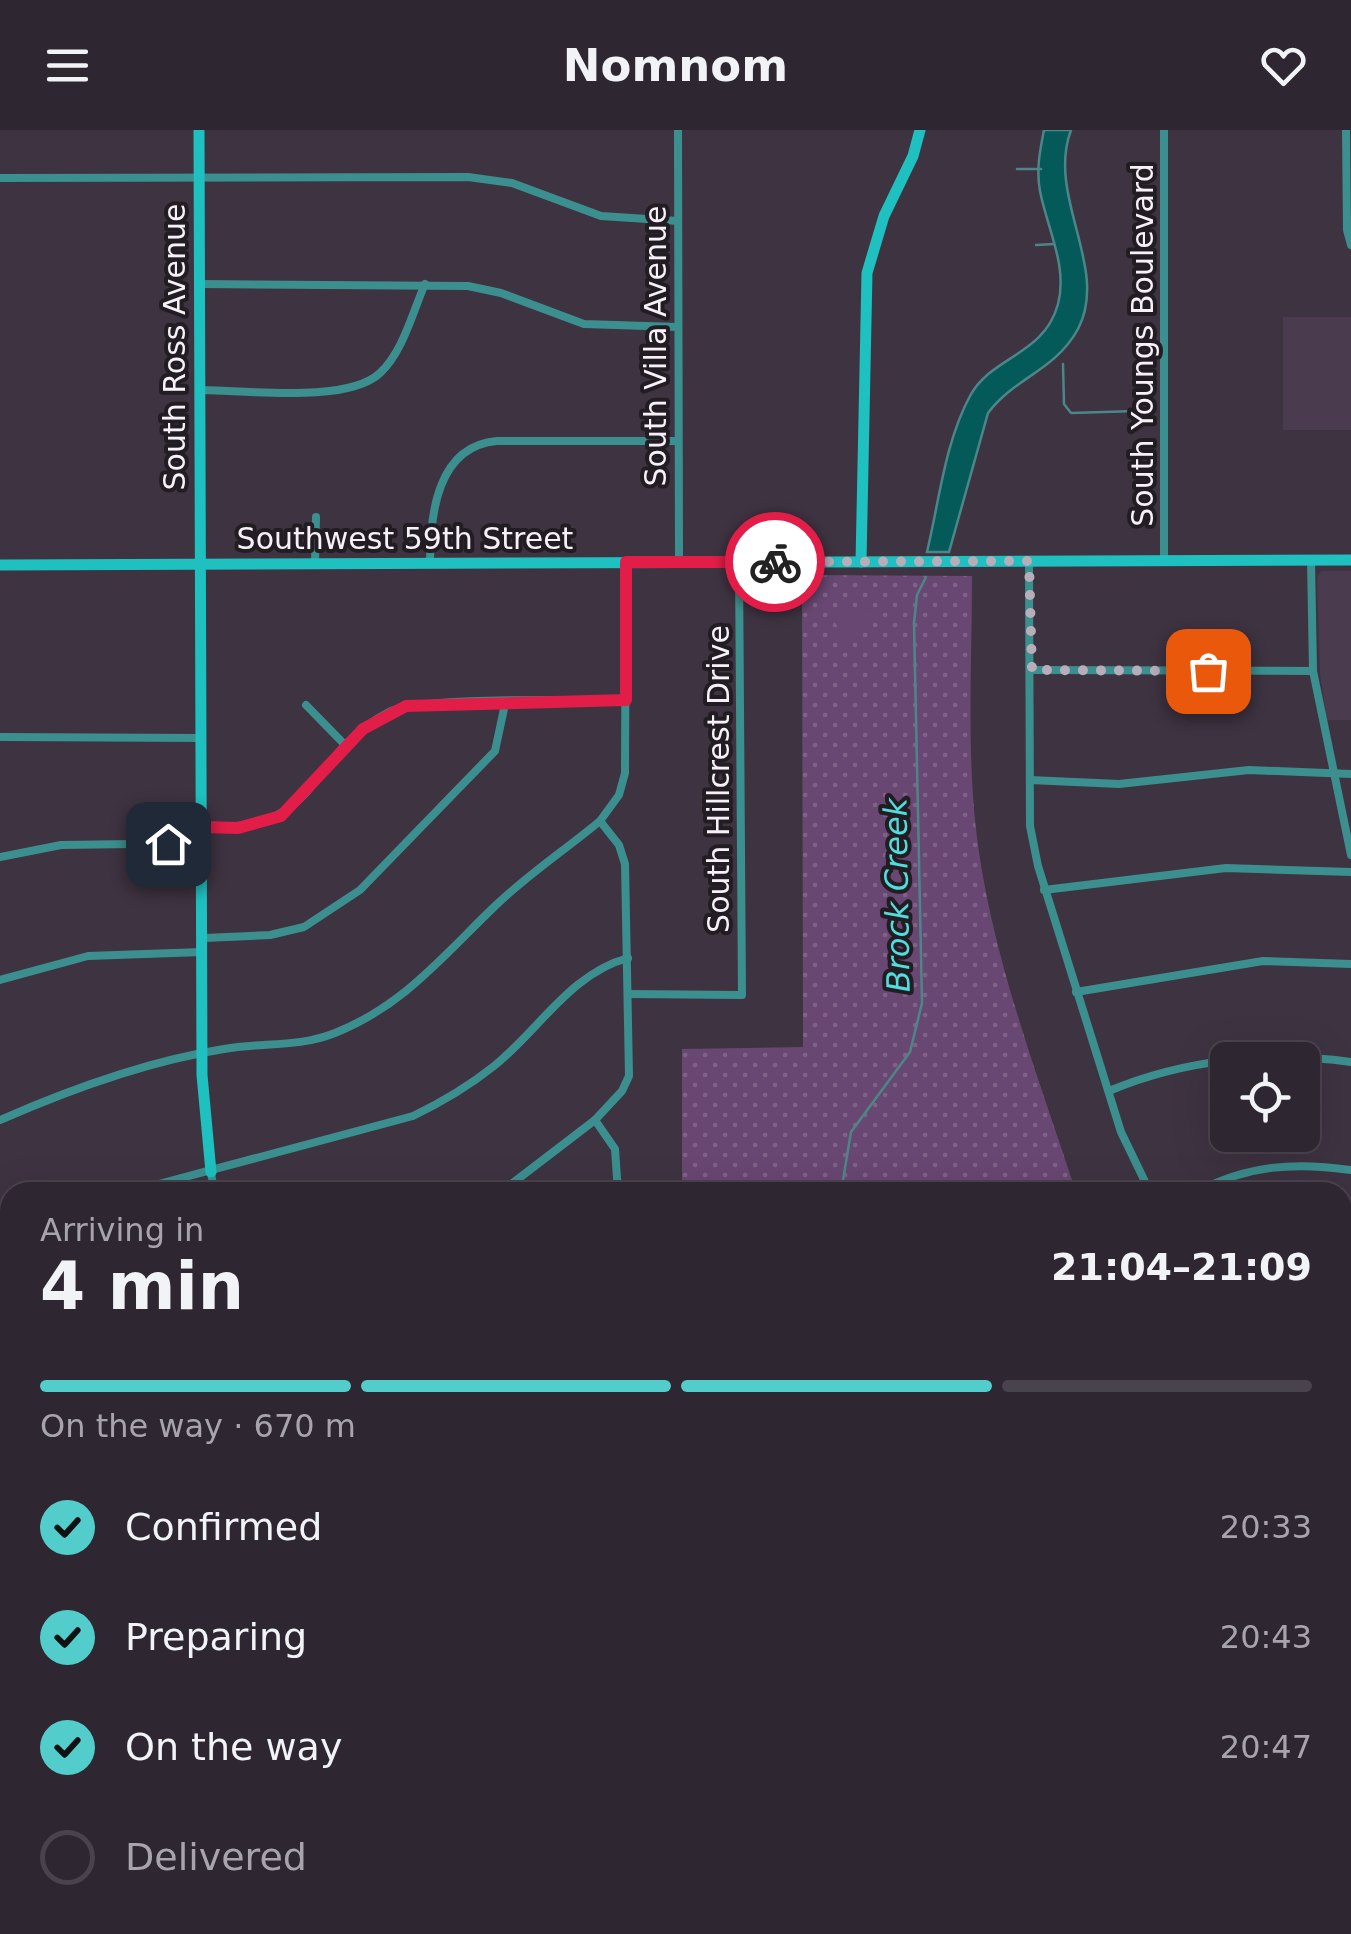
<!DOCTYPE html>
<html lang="en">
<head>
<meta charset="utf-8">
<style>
	body { margin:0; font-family:"DejaVu Sans",sans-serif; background:#3a323d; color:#f1f3f6; height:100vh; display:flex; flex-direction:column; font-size:38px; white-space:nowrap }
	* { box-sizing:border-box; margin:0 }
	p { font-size:32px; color:#a7a5ab }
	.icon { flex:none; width:55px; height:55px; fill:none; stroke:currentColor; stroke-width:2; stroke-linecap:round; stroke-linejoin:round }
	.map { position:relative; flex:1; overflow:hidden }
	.panel { position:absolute; left:0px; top:1052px; width:1352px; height:752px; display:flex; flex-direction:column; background:#2e2631; border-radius:30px 30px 0 0; box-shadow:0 10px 40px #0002,0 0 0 2px #49434d }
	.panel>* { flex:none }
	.fabs { position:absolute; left:1210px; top:912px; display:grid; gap:20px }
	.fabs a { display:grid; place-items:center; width:110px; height:110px; border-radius:15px; background:#2e2631; box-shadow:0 10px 40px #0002,0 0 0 2px #49434d; font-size:50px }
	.pin { position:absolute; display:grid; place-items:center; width:85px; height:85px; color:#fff; margin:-42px; border-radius:20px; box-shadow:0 5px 15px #0006 }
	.courier { position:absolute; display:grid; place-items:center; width:100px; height:100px; margin:-50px; border:8px solid #e11d48; border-radius:50%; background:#fff; color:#222; box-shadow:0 2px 12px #0007 }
	.head em { font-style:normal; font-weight:700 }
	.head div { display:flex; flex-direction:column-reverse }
	.head { display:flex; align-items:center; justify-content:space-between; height:170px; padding:0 40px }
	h1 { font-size:65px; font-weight:700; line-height:75px }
	.bar { display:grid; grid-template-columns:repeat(4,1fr); gap:15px 10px; align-content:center; height:120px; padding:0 40px }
	.bar i { height:12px; border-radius:8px; background:#49434d }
	.bar .current { background:#52cdcc }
	.bar p { grid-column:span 4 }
	ol { padding:0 40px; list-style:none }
	li { display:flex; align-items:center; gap:30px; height:110px }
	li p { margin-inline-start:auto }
	li .icon { padding:10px; border-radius:50%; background:#52cdcc; color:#111; stroke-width:4 }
	li:last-child { color:#a7a5ab }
	li i { width:55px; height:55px; border:5px solid #49434d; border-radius:50% }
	header { display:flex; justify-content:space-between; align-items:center; height:130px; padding:0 40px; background:#2e2631; font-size:45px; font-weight:700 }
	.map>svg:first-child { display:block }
	.built { fill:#4a3b4f }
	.grass { fill:url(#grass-dots) }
	.pitch { fill:#684772 }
	.water { fill:#045959; stroke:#4d8689; stroke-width:2.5 }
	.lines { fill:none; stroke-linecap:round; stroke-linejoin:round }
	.stream { stroke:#4d8689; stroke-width:2.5 }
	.street { stroke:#3c8f8f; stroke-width:8 }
	.secondary { stroke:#1ec0c0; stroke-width:11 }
	.done { stroke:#b6aeb9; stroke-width:10; stroke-dasharray:0 18 }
	.route { stroke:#e11d48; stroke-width:12 }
	.labels { text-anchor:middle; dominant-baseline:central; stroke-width:8; stroke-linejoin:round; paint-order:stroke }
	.street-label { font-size:30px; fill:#f7f0f9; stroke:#221d23 }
	.water-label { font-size:32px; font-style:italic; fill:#52dddc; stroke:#221d23 }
</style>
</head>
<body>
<header><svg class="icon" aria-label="menu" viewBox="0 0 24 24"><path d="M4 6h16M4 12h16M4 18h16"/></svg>Nomnom<svg class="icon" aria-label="heart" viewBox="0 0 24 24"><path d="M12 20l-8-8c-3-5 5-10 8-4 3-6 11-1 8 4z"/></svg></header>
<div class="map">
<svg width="1351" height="1804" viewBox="0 0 1351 1804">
	<defs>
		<pattern id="grass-dots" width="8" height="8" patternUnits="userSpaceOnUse" patternTransform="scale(2.5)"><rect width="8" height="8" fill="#684772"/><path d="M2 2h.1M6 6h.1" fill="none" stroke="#7e6287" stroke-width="1.8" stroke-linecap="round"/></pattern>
	</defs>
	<rect width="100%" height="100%" fill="#3e3341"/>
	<g class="built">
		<rect x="1283" y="187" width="68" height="113"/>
		<polygon points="1321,441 1351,441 1351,590 1327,590 1320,544 1317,448"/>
		<polygon points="10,1106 10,1278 0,1281 0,1111"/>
	</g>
	<g class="grass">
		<path d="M 802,445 L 972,446 C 972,519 968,594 973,666 C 982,802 1034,934 1076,1062 L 682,1062 L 682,919 L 803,917 Z"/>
		<rect x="684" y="1795" width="488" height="9"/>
	</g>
	<polygon class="pitch" points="845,480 864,480 870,488 844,509 835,492 838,483"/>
	<path class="water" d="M 1044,0 L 1071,0 C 1046,67 1110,138 1078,199 C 1055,241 1015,247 988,283 L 949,422 L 927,422 C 939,372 945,312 970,266 C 991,226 1044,226 1058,174 C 1068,136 1047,98 1040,61 C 1036,40 1040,20 1044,0 Z"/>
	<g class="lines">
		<g class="stream">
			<polyline points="1017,39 1041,39"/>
			<polyline points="1036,115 1054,114"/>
			<polyline points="1063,234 1064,274 1071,283 1136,281 1140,292"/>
			<polyline points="841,1062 851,1002 910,922 922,873 914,493 917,465 926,447"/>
			<polyline points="0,1636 10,1636"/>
			<polyline points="126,1795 126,1804"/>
			<polyline points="618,1804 623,1801"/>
		</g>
		<g class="street">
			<polyline points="678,0 679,432"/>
			<polyline points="1164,0 1164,430"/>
			<polyline points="1346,0 1347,100 1351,115"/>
			<polyline points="0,48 468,47 512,53 601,86 678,91"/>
			<polyline points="199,154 468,156 501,163 584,194 678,197"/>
			<path d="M 199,260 C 244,260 347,274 380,243 C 403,222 413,181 425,154"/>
			<polyline points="1311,430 1313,541 1351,725"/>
			<polyline points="1029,431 1030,696 1038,736 1121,1002 1150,1062"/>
			<polyline points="315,433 316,387"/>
			<path d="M 430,433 C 430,385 437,316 497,311 L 678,311"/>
			<polyline points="1032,540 1313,541"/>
			<polyline points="306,575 347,617"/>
			<polyline points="0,607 202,608"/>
			<polyline points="1030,650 1119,654 1249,640 1351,644"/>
			<path d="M 203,697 C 326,702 304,626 389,582 C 418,566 581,571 626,570"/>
			<polyline points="0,727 61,715 203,713"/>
			<polyline points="1044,760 1226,738 1351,742"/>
			<polyline points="204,808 270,805 304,797 360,760 495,621 505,574"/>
			<polyline points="0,850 88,826 202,822"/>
			<polyline points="1076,862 1263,831 1351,834"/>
			<polyline points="628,864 742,865 739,432"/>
			<path d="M 1109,961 C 1185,929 1270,921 1351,932"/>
			<path d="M 0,990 C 71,959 147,931 224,919 C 263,912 297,918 335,903 C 403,876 443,826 494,777 C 527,745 565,720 600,691"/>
			<polyline points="211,1042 214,1062"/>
			<path d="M 129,1062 L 413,986 C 442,972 469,956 494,936 C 538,901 571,843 628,828"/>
			<polyline points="501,1062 595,990"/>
			<polyline points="618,1062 615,1019 595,990 622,961 629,946 625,734 619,715 600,691 619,665 625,643 626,432"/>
			<path d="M 1197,1062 C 1247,1035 1295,1032 1351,1040"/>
			<polyline points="0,1099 10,1095"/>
			<polyline points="1342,1171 1351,1171"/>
			<polyline points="0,1342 10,1341"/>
			<polyline points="1342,1501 1351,1485"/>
			<polyline points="0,1566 10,1566"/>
			<polyline points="0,1647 10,1647"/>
			<polyline points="1342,1651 1351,1647"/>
			<polyline points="1342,1776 1351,1772"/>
			<polyline points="114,1795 114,1804"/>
			<polyline points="628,1795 630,1804"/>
			<polyline points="1236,1795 1236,1804"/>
			<polyline points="201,1804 202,1795"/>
			<polyline points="505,1804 520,1795"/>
			<polyline points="1280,1804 1306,1795"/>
		</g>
		<g class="secondary">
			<polyline points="199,0 202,945 211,1042"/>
			<polyline points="861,432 867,143 884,86 913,26 920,0"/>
			<polyline points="0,435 1351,430"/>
			<polyline points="0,1460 10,1460"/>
		</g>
	</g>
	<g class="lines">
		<polyline class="done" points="775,432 1029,431 1032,540 1208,541"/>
		<polyline class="route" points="168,714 203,714 203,697 238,698 281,686 363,599 406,576 626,570 626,432 775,432"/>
	</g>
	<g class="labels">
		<g class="street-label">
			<text transform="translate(1142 215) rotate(-90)">South Youngs Boulevard</text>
			<text transform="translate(655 216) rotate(-90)">South Villa Avenue</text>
			<text transform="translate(174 217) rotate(-90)">South Ross Avenue</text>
			<text x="405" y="408">Southwest 59th Street</text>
			<text transform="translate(718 649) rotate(-90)">South Hillcrest Drive</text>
		</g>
		<g class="water-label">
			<text transform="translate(897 765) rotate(-91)">Brock Creek</text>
		</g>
	</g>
</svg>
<div class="fabs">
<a><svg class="icon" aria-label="locate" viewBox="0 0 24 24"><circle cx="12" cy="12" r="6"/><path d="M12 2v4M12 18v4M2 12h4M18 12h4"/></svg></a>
</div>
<div class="pin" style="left:1208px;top:541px;background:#ea580c"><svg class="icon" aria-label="bag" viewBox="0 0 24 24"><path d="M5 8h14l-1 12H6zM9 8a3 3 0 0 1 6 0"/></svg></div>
<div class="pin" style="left:168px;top:714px;background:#1f2937"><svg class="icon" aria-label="home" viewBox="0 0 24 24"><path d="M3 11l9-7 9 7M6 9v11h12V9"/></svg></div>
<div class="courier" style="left:775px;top:432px"><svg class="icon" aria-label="bike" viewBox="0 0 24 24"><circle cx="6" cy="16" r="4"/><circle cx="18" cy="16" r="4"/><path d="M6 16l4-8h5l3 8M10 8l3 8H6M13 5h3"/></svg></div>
<section class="panel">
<div class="head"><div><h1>4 min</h1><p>Arriving in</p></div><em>21:04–21:09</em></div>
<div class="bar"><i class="current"></i><i class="current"></i><i class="current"></i><i></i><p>On the way · 670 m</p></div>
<ol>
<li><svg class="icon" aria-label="check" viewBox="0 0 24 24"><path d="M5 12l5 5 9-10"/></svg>Confirmed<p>20:33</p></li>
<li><svg class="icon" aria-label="check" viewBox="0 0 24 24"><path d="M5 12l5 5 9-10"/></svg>Preparing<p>20:43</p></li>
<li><svg class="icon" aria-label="check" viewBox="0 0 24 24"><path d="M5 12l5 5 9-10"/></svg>On the way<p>20:47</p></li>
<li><i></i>Delivered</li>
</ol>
</section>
</div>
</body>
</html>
